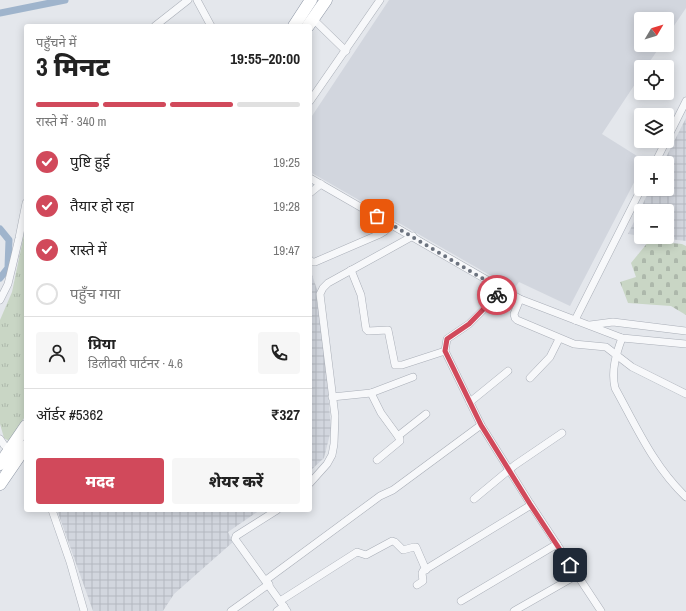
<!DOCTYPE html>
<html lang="hi">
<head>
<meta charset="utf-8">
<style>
	body { margin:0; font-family:"Archivo Narrow","Noto Sans Devanagari",sans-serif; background:#f6f6f6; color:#222; height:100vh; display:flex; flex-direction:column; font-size:15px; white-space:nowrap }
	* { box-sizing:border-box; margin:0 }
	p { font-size:13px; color:#767676 }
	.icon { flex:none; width:22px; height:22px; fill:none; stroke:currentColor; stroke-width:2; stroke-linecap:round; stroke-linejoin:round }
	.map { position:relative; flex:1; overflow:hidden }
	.drawer { position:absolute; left:24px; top:24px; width:288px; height:488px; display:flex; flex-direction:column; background:#fff; border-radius:4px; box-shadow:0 2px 10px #0003 }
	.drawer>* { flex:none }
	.needle { width:26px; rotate:52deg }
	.buttons { position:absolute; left:634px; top:12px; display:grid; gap:8px }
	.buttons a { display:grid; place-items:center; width:40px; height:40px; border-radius:4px; background:#fff; box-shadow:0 2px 10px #0003; font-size:20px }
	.pin { position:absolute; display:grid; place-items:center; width:34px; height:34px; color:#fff; margin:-17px; border-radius:8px; box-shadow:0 2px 6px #0006 }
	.courier { position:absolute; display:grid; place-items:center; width:40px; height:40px; margin:-20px; border:3px solid #d1495b; border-radius:50%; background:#fff; color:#222; box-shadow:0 1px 5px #0007 }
	.overview em { font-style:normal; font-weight:800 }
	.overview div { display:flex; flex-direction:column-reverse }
	.overview { display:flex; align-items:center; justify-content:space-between; height:68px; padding:0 12px }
	h1 { font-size:26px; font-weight:800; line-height:30px }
	.bar { display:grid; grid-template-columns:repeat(4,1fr); gap:6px 4px; align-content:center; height:48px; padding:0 12px }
	.bar i { height:5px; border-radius:3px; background:#e0e0e0 }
	.bar .selected { background:#d1495b }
	.bar p { grid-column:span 4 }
	.line { display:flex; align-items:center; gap:10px; padding:0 12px; border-top:1px solid #e0e0e0 }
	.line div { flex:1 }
	.round { display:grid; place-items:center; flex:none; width:42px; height:42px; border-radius:4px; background:#f6f6f6 }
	ol { padding:0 12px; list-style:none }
	li { display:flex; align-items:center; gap:12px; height:44px }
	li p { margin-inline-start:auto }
	li .icon { padding:4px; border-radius:50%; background:#d1495b; color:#fff; stroke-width:4 }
	li:last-child { color:#767676 }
	li i { width:22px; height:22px; border:2px solid #e0e0e0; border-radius:50% }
	.action { display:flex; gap:8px; margin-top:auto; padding:8px 12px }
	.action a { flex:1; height:46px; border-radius:4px; background:#d1495b; color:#fff; font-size:16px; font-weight:800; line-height:46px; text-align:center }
	.action a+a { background:#f6f6f6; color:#222 }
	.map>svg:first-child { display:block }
	.built { fill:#d2d6de }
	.industrial { fill:url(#industrial-grid) }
	.grass { fill:url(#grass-tufts) }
	.cemetery { fill:url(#cemetery-stones) }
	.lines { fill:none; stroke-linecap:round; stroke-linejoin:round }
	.canal { stroke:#9fb4cc; stroke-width:7 }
	.street-casing { stroke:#a9aeb7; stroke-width:8 }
	.highway-casing { stroke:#8b94a3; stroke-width:13 }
	.street { stroke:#f7f8fa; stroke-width:7 }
	.highway { stroke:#fff; stroke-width:12 }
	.done { stroke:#6c737f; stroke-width:4; stroke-dasharray:0 7.2 }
	.route { stroke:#d1495b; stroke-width:5 }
</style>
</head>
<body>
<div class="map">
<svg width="686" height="611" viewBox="0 0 686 611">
	<defs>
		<pattern id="industrial-grid" width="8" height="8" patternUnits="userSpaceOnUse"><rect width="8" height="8" fill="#d2d6de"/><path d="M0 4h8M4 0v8" fill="none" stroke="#b4b8c0"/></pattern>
		<pattern id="grass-tufts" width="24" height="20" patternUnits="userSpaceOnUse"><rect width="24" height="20" fill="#c9d6c5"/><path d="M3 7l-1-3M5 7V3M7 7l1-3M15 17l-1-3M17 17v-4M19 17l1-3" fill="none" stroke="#adb8ab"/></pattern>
		<pattern id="cemetery-stones" width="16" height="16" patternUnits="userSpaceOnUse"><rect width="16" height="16" fill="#c9d6c5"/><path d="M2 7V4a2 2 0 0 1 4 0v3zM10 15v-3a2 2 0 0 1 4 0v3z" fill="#adb8ab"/></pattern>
	</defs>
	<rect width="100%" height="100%" fill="#e4e7ec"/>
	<polygon class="built" points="389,0 686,0 686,8 667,36 667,19 641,19 641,45 661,45 646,67 641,67 641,75 602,134 645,161 644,163 641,163 641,169 570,306 519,282 514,289 310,172 310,119"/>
	<g class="industrial">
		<polygon points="686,118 686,241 653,237 667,237 667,211 641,211 641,236 628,234 650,189 667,189 667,163 663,163"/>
		<polygon points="311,272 321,301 331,430 324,458 310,471"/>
		<polygon points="57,510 260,510 228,532 233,542 174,594 163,611 93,611"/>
	</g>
	<polygon class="grass" points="26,225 26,415 9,441 4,438 0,424 0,320 12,292"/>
	<polygon class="cemetery" points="649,241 682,244 686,246 686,315 671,306 628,303 620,282 636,277 631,263"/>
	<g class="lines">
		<g class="canal">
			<polyline points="0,13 65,0"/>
			<polyline points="0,229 9,240 8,268 0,278"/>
		</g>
		<g class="street-casing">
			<g id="street">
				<polyline points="197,0 211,26"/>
				<polyline points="313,19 346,51"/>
				<polyline points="155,26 188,0"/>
				<polyline points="310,101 380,0"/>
				<polyline points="667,139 686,101"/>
				<polyline points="655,163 666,141"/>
				<polyline points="310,178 520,299 622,338 686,344"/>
				<polyline points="310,193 321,184"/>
				<polyline points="310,260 312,262 315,262 380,234 385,231 391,224"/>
				<polyline points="351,270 361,295 366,329 368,331 388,330 395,365 402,365 445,351"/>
				<polyline points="503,290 469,324 447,339 445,351 481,425 531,505 601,611"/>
				<polyline points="520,299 514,314 515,318 517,320 574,344 606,347 632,367 686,394"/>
				<polyline points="0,300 8,284 19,238 26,203"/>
				<polyline points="575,320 641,189"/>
				<polyline points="590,325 613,322 686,331"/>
				<path d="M 622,338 C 616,354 611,371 615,388 C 636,426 654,467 686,497"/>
				<polyline points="530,378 550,357 559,339"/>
				<polyline points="371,393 381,413 400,439 400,441 377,460"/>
				<polyline points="332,397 371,393 413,377"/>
				<polyline points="470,402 508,371"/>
				<polyline points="398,436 426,414"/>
				<polyline points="0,439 4,445 10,450"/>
				<polyline points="310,483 327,464 332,455 334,444 335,416 320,294 323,288 328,283 413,236"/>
				<polyline points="474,499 515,465 562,433"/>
				<polyline points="52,510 70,562 84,611"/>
				<polyline points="277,510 236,536 235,539 287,611"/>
				<polyline points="266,580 380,496 393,490 481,425"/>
				<polyline points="417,585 423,581 422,573 423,571 531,505"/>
				<polyline points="280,601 357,552 366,555 392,541 395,542 403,550 414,547 416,547 426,570"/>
				<polyline points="461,601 557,544"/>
				<polyline points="231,611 269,584"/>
				<polyline points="277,611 284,606"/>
				<polyline points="514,611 577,575"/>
			</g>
		</g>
		<g class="highway-casing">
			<g id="highway">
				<polyline points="294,26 311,0"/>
				<polyline points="308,26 326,0"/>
				<polyline points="0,464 26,426"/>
				<polyline points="0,484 26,446"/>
			</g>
		</g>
		<use href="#street" class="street"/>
		<use href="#highway" class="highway"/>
	</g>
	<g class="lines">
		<polyline class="done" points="377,216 502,290 497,295"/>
		<polyline class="route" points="497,295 469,324 447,339 445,351 481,425 530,504 570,565"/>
	</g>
</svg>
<div class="buttons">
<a><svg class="needle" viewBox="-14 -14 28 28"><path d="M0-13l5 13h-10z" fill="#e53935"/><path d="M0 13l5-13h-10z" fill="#767676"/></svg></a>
<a><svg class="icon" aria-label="locate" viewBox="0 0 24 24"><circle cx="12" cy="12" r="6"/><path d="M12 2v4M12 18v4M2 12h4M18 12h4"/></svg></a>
<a><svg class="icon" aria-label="layers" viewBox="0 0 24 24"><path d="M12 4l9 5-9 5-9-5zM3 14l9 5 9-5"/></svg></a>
<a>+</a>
<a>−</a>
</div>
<div class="pin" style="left:377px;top:216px;background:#ea580c"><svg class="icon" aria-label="bag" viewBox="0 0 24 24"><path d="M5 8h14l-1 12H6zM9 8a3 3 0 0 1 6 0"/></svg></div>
<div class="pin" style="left:570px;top:565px;background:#1f2937"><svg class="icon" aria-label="home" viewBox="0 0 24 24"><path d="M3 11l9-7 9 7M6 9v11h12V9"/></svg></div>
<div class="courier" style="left:497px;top:295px"><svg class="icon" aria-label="bike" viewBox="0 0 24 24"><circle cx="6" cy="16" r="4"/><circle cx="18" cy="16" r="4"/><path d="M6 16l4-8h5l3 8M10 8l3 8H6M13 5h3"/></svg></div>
<section class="drawer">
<div class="overview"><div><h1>3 मिनट</h1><p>पहुँचने में</p></div><em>19:55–20:00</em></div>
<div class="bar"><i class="selected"></i><i class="selected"></i><i class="selected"></i><i></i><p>रास्ते में · 340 m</p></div>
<ol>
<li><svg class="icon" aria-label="check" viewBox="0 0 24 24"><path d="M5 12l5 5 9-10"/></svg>पुष्टि हुई<p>19:25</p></li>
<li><svg class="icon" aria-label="check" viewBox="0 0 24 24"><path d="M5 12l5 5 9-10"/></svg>तैयार हो रहा<p>19:28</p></li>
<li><svg class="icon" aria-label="check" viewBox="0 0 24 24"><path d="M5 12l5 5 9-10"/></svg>रास्ते में<p>19:47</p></li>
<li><i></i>पहुँच गया</li>
</ol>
<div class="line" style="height:72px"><a class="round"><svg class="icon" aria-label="person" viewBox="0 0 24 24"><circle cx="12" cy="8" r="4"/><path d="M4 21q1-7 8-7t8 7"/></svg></a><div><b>प्रिया</b><p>डिलीवरी पार्टनर · 4.6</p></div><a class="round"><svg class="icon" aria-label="phone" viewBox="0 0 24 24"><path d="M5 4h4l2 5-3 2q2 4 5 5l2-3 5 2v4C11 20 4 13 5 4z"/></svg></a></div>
<div class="line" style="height:52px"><div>ऑर्डर #5362</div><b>₹327</b></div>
<div class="action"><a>मदद</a><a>शेयर करें</a></div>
</section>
</div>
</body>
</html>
